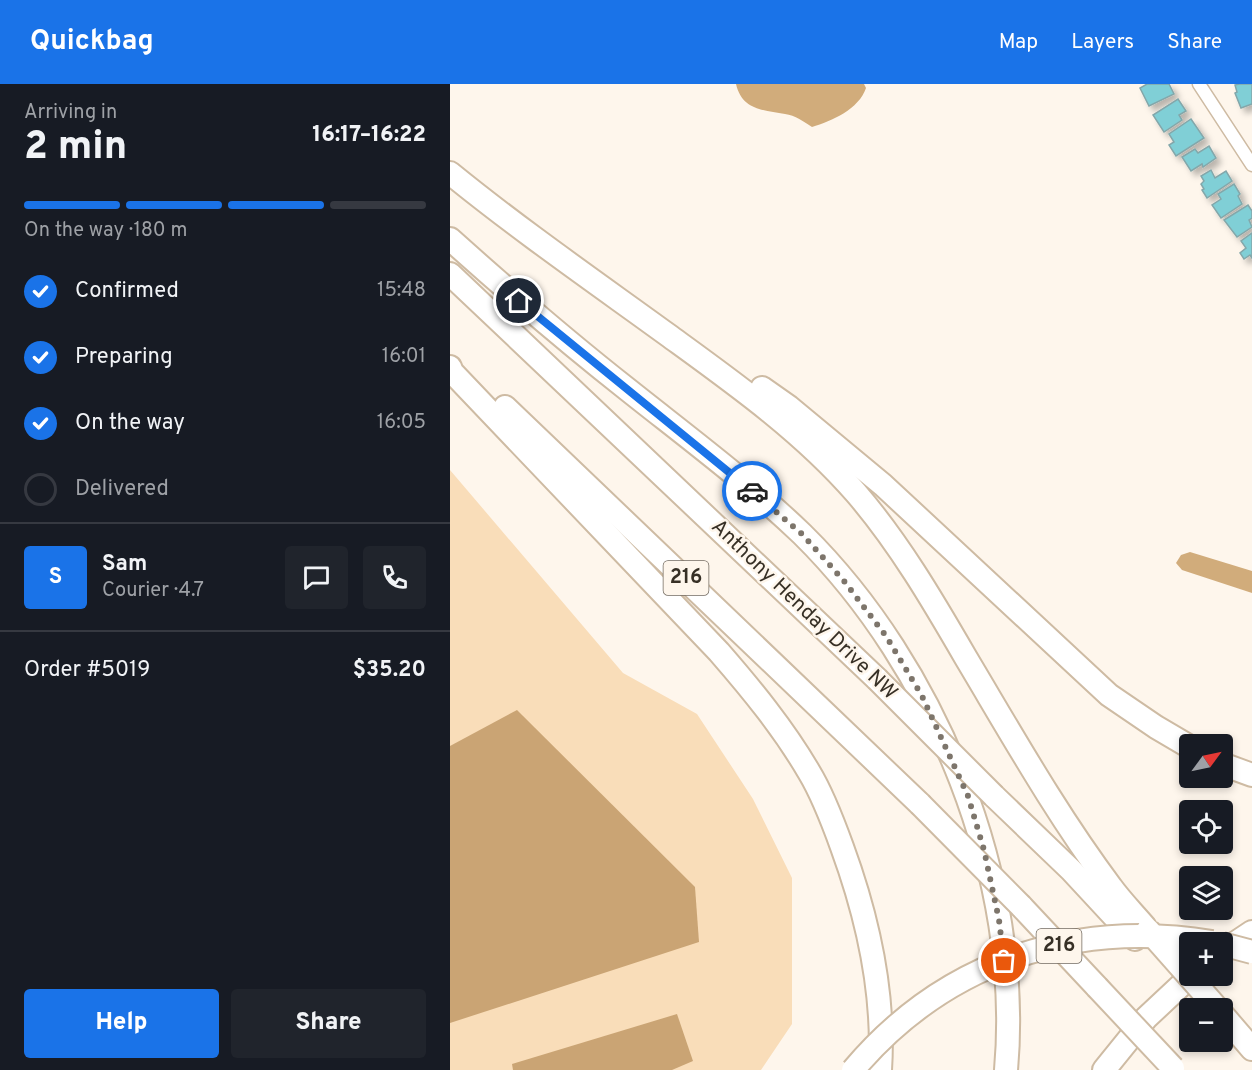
<!DOCTYPE html>
<html lang="en">
<head>
<meta charset="utf-8">
<style>
	body { margin:0; font-family:Overpass,sans-serif; background:#20242c; color:#f1f3f6; height:100vh; display:flex; flex-direction:column; font-size:22px; white-space:nowrap }
	* { box-sizing:border-box; margin:0 }
	p { font-size:20px; color:#9ea1a6 }
	.icon { flex:none; width:33px; height:33px; fill:none; stroke:currentColor; stroke-width:2; stroke-linecap:round; stroke-linejoin:round }
	.map { position:relative; flex:1; overflow:hidden }
	.details { display:flex; flex-direction:column; background:#171b24; width:450px }
	.details>* { flex:none }
	.needle { width:39px; rotate:57deg }
	.controls { position:absolute; left:729px; top:650px; display:grid; gap:12px }
	.controls a { display:grid; place-items:center; width:54px; height:54px; border-radius:6px; background:#171b24; box-shadow:0 3px 9px #0003; font-size:30px }
	.pin { position:absolute; display:grid; place-items:center; width:51px; height:51px; color:#fff; margin:-26px; border:3px solid #fff; border-radius:50%; box-shadow:0 2px 6px #0007 }
	.courier { position:absolute; display:grid; place-items:center; width:60px; height:60px; margin:-30px; border:4px solid #1a73e8; border-radius:50%; background:#fff; color:#222; box-shadow:0 2px 8px #0007 }
	.head em { font-style:normal; font-weight:800 }
	.head div { display:flex; flex-direction:column-reverse }
	.head { display:flex; align-items:center; justify-content:space-between; height:102px; padding:0 24px }
	h1 { font-size:39px; font-weight:800; line-height:45px }
	.bar { display:grid; grid-template-columns:repeat(4,1fr); gap:9px 6px; align-content:center; height:72px; padding:0 24px }
	.bar i { height:8px; border-radius:4px; background:#363941 }
	.bar .on { background:#1a73e8 }
	.bar p { grid-column:span 4 }
	.line { display:flex; align-items:center; gap:15px; padding:0 24px; border-top:2px solid #363941 }
	.line div { flex:1 }
	.round { display:grid; place-items:center; flex:none; width:63px; height:63px; border-radius:6px; background:#20242c }
	ol { padding:0 24px; list-style:none }
	li { display:flex; align-items:center; gap:18px; height:66px }
	li p { margin-inline-start:auto }
	li .icon { padding:6px; border-radius:50%; background:#1a73e8; color:#fff; stroke-width:4 }
	li:last-child { color:#9ea1a6 }
	li i { width:33px; height:33px; border:3px solid #363941; border-radius:50% }
	.action { display:flex; gap:12px; margin-top:auto; padding:12px 24px }
	.action a { flex:1; height:69px; border-radius:6px; background:#1a73e8; color:#fff; font-size:24px; font-weight:800; line-height:69px; text-align:center }
	.action a+a { background:#20242c; color:#f1f3f6 }
	header { display:flex; align-items:center; gap:36px; box-sizing:border-box; height:84px; padding:0 30px; background:#1a73e8; color:#fff }
	header strong { font-size:28px }
	nav { display:flex; gap:33px; margin-inline-start:auto; font-size:21px }
	main { display:flex; flex:1; min-height:0 }
	.map>svg:first-child { display:block }
	.green { fill:#f9ddb9 }
	.forest { fill:#d1ac7b }
	.water { fill:#caa474 }
	.building { fill:#80cfd6; stroke:#83a7aa; stroke-width:1.5; filter:url(#shadow) }
	.lines { fill:none; stroke-linecap:round; stroke-linejoin:round }
	.minor-casing { stroke:#cebba3; stroke-width:15 }
	.motorway-casing { stroke:#cebba3; stroke-width:26 }
	.minor { stroke:#fff; stroke-width:12 }
	.motorway { stroke:#fff; stroke-width:22 }
	.motorway-bridge-casing { stroke:#cebba3; stroke-width:26; stroke-linecap:butt }
	.motorway-bridge { stroke:#fff; stroke-width:22 }
	.done { stroke:#7d756b; stroke-width:6; stroke-dasharray:0 10.8 }
	.route { stroke:#1a73e8; stroke-width:8 }
	.labels { text-anchor:middle; dominant-baseline:central; stroke-width:5; stroke-linejoin:round; paint-order:stroke }
	.shield { fill:#fef6ec; stroke:#736b61; stroke-width:1.5 }
	.shield-label { font-size:20px; font-weight:bold; fill:#373026 }
	.street-label { font-size:21px; fill:#373026; stroke:#fef6ec }
</style>
</head>
<body>
<header>
<strong>Quickbag</strong>
<nav><a>Map</a><a>Layers</a><a>Share</a></nav>
</header>
<main>
<section class="details">
<div class="head"><div><h1>2 min</h1><p>Arriving in</p></div><em>16:17–16:22</em></div>
<div class="bar"><i class="on"></i><i class="on"></i><i class="on"></i><i></i><p>On the way · 180 m</p></div>
<ol>
<li><svg class="icon" aria-label="check" viewBox="0 0 24 24"><path d="M5 12l5 5 9-10"/></svg>Confirmed<p>15:48</p></li>
<li><svg class="icon" aria-label="check" viewBox="0 0 24 24"><path d="M5 12l5 5 9-10"/></svg>Preparing<p>16:01</p></li>
<li><svg class="icon" aria-label="check" viewBox="0 0 24 24"><path d="M5 12l5 5 9-10"/></svg>On the way<p>16:05</p></li>
<li><i></i>Delivered</li>
</ol>
<div class="line" style="height:108px"><b class="round" style="background:#1a73e8;color:#fff">S</b><div><b>Sam</b><p>Courier · 4.7</p></div><a class="round"><svg class="icon" aria-label="chat" viewBox="0 0 24 24"><path d="M4 5h16v11H9l-5 4z"/></svg></a><a class="round"><svg class="icon" aria-label="phone" viewBox="0 0 24 24"><path d="M5 4h4l2 5-3 2q2 4 5 5l2-3 5 2v4C11 20 4 13 5 4z"/></svg></a></div>
<div class="line" style="height:78px"><div>Order #5019</div><b>$35.20</b></div>
<div class="action"><a>Help</a><a>Share</a></div>
</section>
<div class="map">
<svg width="802" height="986" viewBox="0 0 802 986">
	<defs>
		<filter id="shadow"><feDropShadow dx="5" dy="5" stdDeviation="3" flood-color="#0004"/></filter>
	</defs>
	<rect width="100%" height="100%" fill="#fef6ec"/>
	<polygon class="green" points="0,386 173,589 247,630 303,715 342,794 342,940 311,986 0,986"/>
	<g class="forest">
		<path d="M 286,0 L 414,0 L 416,4 C 409,25 382,37 362,43 C 354,38 345,31 335,30 C 313,26 292,26 286,0 Z"/>
		<polygon points="740,468 802,487 802,509 732,486 726,479 731,471"/>
	</g>
	<g class="water">
		<polygon points="67,626 245,803 249,858 0,939 0,662"/>
		<polygon points="227,930 243,977 222,986 63,986 62,980"/>
	</g>
	<g class="building">
		<polygon points="697,0 719,0 724,10 699,22 690,4"/>
		<polygon points="789,0 802,0 802,20 791,24 785,9 787,8 785,1"/>
		<polygon points="728,15 736,27 729,31 732,36 714,48 703,31"/>
		<polygon points="741,35 754,54 726,72 719,61 724,58 719,50"/>
		<polygon points="759,62 766,74 753,83 752,80 741,87 732,73 745,65 748,69"/>
		<polygon points="761,86 765,94 776,87 782,97 757,114 752,106 754,105 751,100 754,97 751,92"/>
		<polygon points="784,100 790,110 788,112 792,120 771,134 762,121 771,115 768,110"/>
		<polygon points="798,121 802,127 802,134 799,136 802,143 787,153 774,136"/>
		<polygon points="802,149 802,174 800,171 794,175 790,169 796,164 791,157"/>
	</g>
	<g class="lines">
		<g class="minor-casing">
			<polyline id="minor" points="749,0 802,81"/>
		</g>
		<g class="motorway-casing">
			<g id="motorway">
				<path d="M 0,89 C 70,146 145,198 218,251 C 284,299 352,347 406,409 C 449,459 483,517 516,574 C 562,651 607,731 661,803 C 671,817 684,830 695,843"/>
				<path d="M 0,155 C 58,207 116,257 177,305 C 236,352 298,398 352,450 C 487,583 573,796 556,986"/>
				<polyline points="0,190 427,595"/>
				<path d="M 0,283 L 2,288 L 269,568 C 302,606 334,645 359,688 C 373,711 383,738 392,763 C 418,834 435,910 430,986"/>
				<polyline points="312,304 339,323 433,401 659,611 706,643 740,663"/>
				<polyline points="55,323 470,720"/>
				<polyline points="772,680 802,691"/>
				<polyline points="544,712 621,786 685,855"/>
				<polyline points="571,822 647,903"/>
				<polyline points="772,868 802,848"/>
				<polyline points="772,930 802,965"/>
				<polyline points="654,986 696,934 742,891"/>
			</g>
		</g>
		<use href="#minor" class="minor"/>
		<use href="#motorway" class="motorway"/>
		<g class="motorway-bridge-casing">
			<g id="motorway-bridge">
				<polyline points="427,595 544,712"/>
				<polyline points="470,720 571,822"/>
				<polyline points="698,846 767,924"/>
				<polyline points="772,860 802,868"/>
				<polyline points="647,903 723,984"/>
				<path d="M 403,986 C 494,878 624,835 762,858"/>
			</g>
		</g>
		<use href="#motorway-bridge" class="motorway-bridge"/>
	</g>
	<g class="lines">
		<polyline class="done" points="302,407 352,450 394,497 436,552 472,612 518,712 534,766 549,836 554,877"/>
		<polyline class="route" points="69,217 302,407"/>
	</g>
	<g class="labels">
		<g class="shield">
			<rect x="213.5" y="477" width="45" height="34" rx="4.5"/>
			<rect x="586.5" y="845" width="45" height="34" rx="4.5"/>
		</g>
		<g class="shield-label">
			<text x="236" y="494">216</text>
			<text x="609" y="862">216</text>
		</g>
		<g class="street-label">
			<text transform="translate(354 526) rotate(44)">Anthony Henday Drive NW</text>
		</g>
	</g>
</svg>
<div class="controls">
<a><svg class="needle" viewBox="-14 -14 28 28"><path d="M0-13l5 13h-10z" fill="#e53935"/><path d="M0 13l5-13h-10z" fill="#9ea1a6"/></svg></a>
<a><svg class="icon" aria-label="locate" viewBox="0 0 24 24"><circle cx="12" cy="12" r="6"/><path d="M12 2v4M12 18v4M2 12h4M18 12h4"/></svg></a>
<a><svg class="icon" aria-label="layers" viewBox="0 0 24 24"><path d="M12 4l9 5-9 5-9-5zM3 14l9 5 9-5"/></svg></a>
<a>+</a>
<a>−</a>
</div>
<div class="pin" style="left:554px;top:877px;background:#ea580c"><svg class="icon" aria-label="bag" viewBox="0 0 24 24"><path d="M5 8h14l-1 12H6zM9 8a3 3 0 0 1 6 0"/></svg></div>
<div class="pin" style="left:69px;top:217px;background:#1f2937"><svg class="icon" aria-label="home" viewBox="0 0 24 24"><path d="M3 11l9-7 9 7M6 9v11h12V9"/></svg></div>
<div class="courier" style="left:302px;top:407px"><svg class="icon" aria-label="car" viewBox="0 0 24 24"><path d="M5 17H2v-5l4-1 3-4h7l3 4 3 1v5h-3M9 17h6M6 11h13"/><circle cx="7" cy="17" r="2"/><circle cx="17" cy="17" r="2"/></svg></div>
</div>
</main>
</body>
</html>
